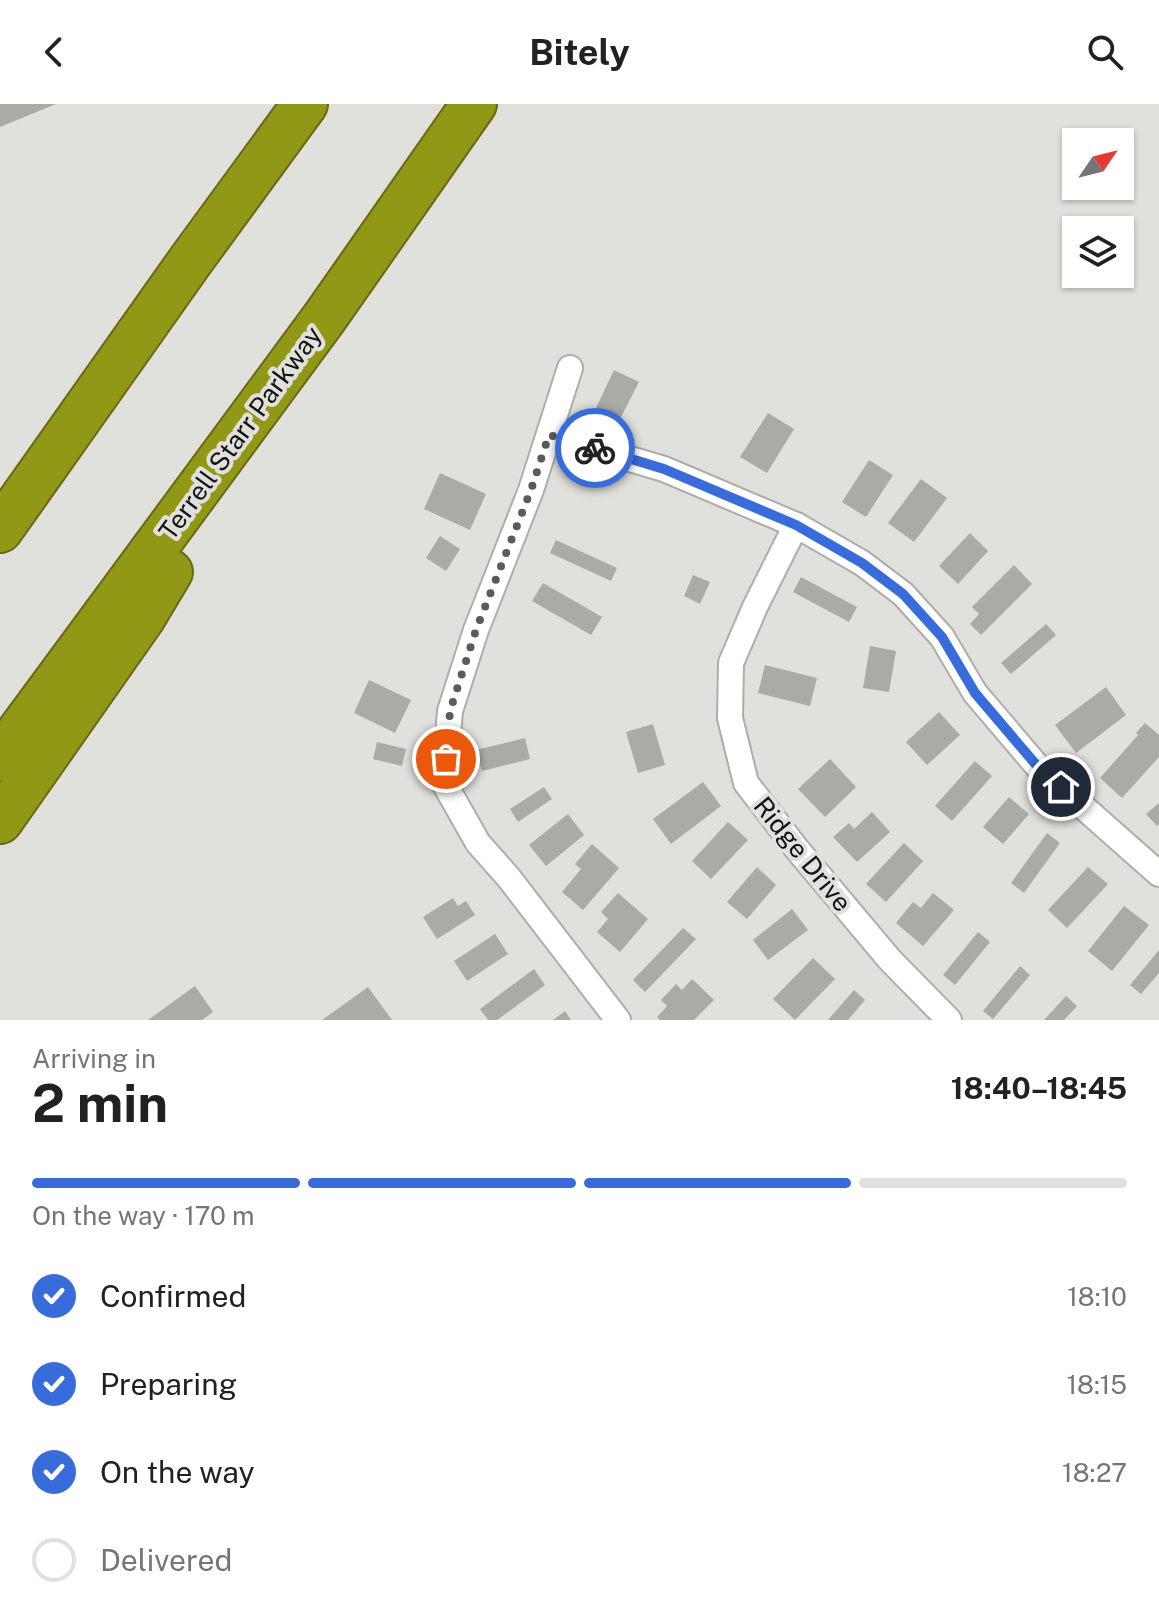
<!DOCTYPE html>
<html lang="en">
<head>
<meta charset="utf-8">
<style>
	body { margin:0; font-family:"Public Sans",sans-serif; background:#f6f6f6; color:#202124; height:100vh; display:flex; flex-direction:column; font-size:30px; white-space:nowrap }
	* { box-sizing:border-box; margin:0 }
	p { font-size:26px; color:#757577 }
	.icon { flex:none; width:44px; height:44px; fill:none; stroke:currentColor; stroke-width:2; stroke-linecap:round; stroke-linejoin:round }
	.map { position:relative; height:916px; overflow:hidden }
	.sheet { display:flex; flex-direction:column; background:#fff; flex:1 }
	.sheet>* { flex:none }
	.needle { width:52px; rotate:55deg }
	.fabs { position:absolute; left:1062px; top:24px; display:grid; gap:16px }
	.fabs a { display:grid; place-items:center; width:72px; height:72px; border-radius:0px; background:#fff; box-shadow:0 2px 6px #0004; font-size:40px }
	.pin { position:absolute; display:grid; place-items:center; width:68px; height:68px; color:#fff; margin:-34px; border:4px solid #fff; border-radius:50%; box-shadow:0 2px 8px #0007 }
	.courier { position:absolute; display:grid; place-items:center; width:80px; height:80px; margin:-40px; border:6px solid #386cdb; border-radius:50%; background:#fff; color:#222; box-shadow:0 2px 10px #0007 }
	.head em { font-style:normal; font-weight:700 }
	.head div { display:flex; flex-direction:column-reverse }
	.head { display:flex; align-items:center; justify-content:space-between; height:136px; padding:0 32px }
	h1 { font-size:52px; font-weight:700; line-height:60px }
	.bar { display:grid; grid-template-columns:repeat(4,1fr); gap:12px 8px; align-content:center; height:96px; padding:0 32px }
	.bar i { height:10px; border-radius:6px; background:#e0e0e0 }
	.bar .active { background:#386cdb }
	.bar p { grid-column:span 4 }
	ol { padding:0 32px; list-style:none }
	li { display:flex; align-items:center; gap:24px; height:88px }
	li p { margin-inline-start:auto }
	li .icon { padding:8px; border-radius:50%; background:#386cdb; color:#fff; stroke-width:4 }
	li:last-child { color:#757577 }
	li i { width:44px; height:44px; border:4px solid #e0e0e0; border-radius:50% }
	header { display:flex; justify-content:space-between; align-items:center; height:104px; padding:0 32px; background:#fff; font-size:36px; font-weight:700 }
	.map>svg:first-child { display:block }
	.building { fill:#aaaba6 }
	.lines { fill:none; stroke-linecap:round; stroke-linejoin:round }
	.minor-casing { stroke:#adaea9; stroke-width:28 }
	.motorway-casing { stroke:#656a15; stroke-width:48 }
	.minor { stroke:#fff; stroke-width:24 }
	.motorway { stroke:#919816; stroke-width:44 }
	.done { stroke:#5b5b59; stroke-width:8; stroke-dasharray:0 14.4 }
	.route { stroke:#386cdb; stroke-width:10 }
	.labels { text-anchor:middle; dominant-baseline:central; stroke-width:8; stroke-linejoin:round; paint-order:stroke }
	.street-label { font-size:26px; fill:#131412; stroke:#e0e0dc }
</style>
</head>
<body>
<header><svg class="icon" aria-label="back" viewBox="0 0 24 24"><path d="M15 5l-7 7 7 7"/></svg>Bitely<svg class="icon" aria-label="search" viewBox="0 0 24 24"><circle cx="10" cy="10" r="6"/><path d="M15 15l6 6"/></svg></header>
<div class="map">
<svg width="1159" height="916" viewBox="0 0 1159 916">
	<rect width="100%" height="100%" fill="#e0e0dc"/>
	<g class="building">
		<polygon points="0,0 56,0 0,23"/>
		<polygon points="614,266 639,278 620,315 596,304"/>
		<polygon points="768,309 794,325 767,369 740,353"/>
		<polygon points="869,356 893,371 866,413 842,398"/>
		<polygon points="440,369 486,390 470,426 424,405"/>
		<polygon points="921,375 947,394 914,438 888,419"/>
		<polygon points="970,429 988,447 958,480 939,462"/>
		<polygon points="440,432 460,445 446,467 426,454"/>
		<polygon points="556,436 617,464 611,477 550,449"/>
		<polygon points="1014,461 1032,480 981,531 970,520 979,510 972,503"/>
		<polygon points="693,471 710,478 700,500 684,492"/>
		<polygon points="801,473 857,503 849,518 793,488"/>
		<polygon points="543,479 602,513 591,531 532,497"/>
		<polygon points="1046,520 1056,531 1011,570 1001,559"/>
		<polygon points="870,542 896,547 889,588 863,584"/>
		<polygon points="765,561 817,574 810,602 758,589"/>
		<polygon points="369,576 411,596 395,629 354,609"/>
		<polygon points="1106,583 1126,611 1076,649 1055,621"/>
		<polygon points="939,608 960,631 927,661 906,638"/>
		<polygon points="1145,619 1159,631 1159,653 1122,694 1100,674 1138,631 1136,629"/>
		<polygon points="653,620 665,661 638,669 626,628"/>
		<polygon points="525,634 530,655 482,667 476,646"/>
		<polygon points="377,638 406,645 402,662 373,655"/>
		<polygon points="830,655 856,683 825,713 798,685"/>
		<polygon points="975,657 992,672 952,717 935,702"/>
		<polygon points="703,678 721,702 671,740 653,715"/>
		<polygon points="544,683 552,695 518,718 510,705"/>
		<polygon points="1009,693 1029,710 1003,740 983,723"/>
		<polygon points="1159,699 1159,720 1157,722 1146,710"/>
		<polygon points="872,708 890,728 857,758 833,733 849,719 854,725"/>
		<polygon points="568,710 584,731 546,762 529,741"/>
		<polygon points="728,718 748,736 711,775 692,757"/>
		<polygon points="1047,729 1060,739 1024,789 1011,779"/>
		<polygon points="904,739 923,757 886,798 866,780"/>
		<polygon points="592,740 619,764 583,806 562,788 581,765 575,760"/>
		<polygon points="757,763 776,781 747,815 727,798"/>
		<polygon points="1088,763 1108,780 1067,824 1048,806"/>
		<polygon points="618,789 648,815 620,848 597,828 608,815 601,808"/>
		<polygon points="933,789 954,806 923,842 896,819 913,798 921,804"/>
		<polygon points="453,794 458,802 466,797 475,811 437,835 423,813"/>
		<polygon points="1124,802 1149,821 1112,867 1088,847"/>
		<polygon points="792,805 808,826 768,856 753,836"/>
		<polygon points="683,824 696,835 645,888 633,876"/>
		<polygon points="978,828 990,838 955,881 943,871"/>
		<polygon points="495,830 508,850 467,877 454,857"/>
		<polygon points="1159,846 1159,869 1141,890 1130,881"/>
		<polygon points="813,854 835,875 795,916 773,895"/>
		<polygon points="1020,862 1030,871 993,915 983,907"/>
		<polygon points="534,865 545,881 497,916 488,916 480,905"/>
		<polygon points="692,875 714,896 694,916 660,916 657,913 667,902 661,896 676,880 682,886"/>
		<polygon points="195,882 213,908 202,916 148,916"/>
		<polygon points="368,883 392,916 322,916"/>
		<polygon points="854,886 865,896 848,916 828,916"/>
		<polygon points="1066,892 1077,902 1064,916 1044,916"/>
		<polygon points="565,907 571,916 553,916"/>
	</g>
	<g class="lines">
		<g class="minor-casing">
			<g id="minor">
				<polyline points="570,264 531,386 476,526 450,607 444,679 478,739 509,774 618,916"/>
				<polyline points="549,331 664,365 796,421 862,459 903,490 942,533 975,589 1038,663 1159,770"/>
				<polyline points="796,421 755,503 731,559 730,614 746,679 796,744 890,856 949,916"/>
			</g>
		</g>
		<g class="motorway-casing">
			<g id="motorway">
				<polyline points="0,426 191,156 305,0"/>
				<polyline points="0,654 325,213 474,0"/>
				<polyline points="0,717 143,513 170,468"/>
			</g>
		</g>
		<use href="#minor" class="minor"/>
		<use href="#motorway" class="motorway"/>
	</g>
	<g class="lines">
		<polyline class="done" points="446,655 450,607 476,526 531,386 549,331 595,344"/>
		<polyline class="route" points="595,344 664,365 796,421 862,459 903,490 942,533 975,589 1038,663 1061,683"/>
	</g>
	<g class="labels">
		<g class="street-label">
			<text transform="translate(240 329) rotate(-54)">Terrell Starr Parkway</text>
			<text transform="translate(803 750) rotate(51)">Ridge Drive</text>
		</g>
	</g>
</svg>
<div class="fabs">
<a><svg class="needle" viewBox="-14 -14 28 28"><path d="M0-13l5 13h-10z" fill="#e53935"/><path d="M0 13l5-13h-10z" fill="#757577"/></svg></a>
<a><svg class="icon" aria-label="layers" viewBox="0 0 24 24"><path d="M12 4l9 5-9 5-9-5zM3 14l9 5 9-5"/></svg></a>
</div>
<div class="pin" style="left:446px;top:655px;background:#ea580c"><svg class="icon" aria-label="bag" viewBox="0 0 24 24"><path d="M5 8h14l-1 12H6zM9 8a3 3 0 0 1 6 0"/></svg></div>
<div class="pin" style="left:1061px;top:683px;background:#1f2937"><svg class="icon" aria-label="home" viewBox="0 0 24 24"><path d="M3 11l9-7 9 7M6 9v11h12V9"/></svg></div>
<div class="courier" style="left:595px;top:344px"><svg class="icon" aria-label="bike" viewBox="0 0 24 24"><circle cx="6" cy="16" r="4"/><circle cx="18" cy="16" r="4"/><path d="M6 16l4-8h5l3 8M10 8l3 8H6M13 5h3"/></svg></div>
</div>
<section class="sheet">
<div class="head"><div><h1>2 min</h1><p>Arriving in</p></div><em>18:40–18:45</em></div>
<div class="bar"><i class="active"></i><i class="active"></i><i class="active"></i><i></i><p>On the way · 170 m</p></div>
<ol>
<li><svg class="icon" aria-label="check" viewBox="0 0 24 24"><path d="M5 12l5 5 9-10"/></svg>Confirmed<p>18:10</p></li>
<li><svg class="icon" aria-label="check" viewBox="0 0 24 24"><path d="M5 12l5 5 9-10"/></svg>Preparing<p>18:15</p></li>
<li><svg class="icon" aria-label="check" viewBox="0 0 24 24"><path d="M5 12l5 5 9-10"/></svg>On the way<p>18:27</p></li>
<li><i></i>Delivered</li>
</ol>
</section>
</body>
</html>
